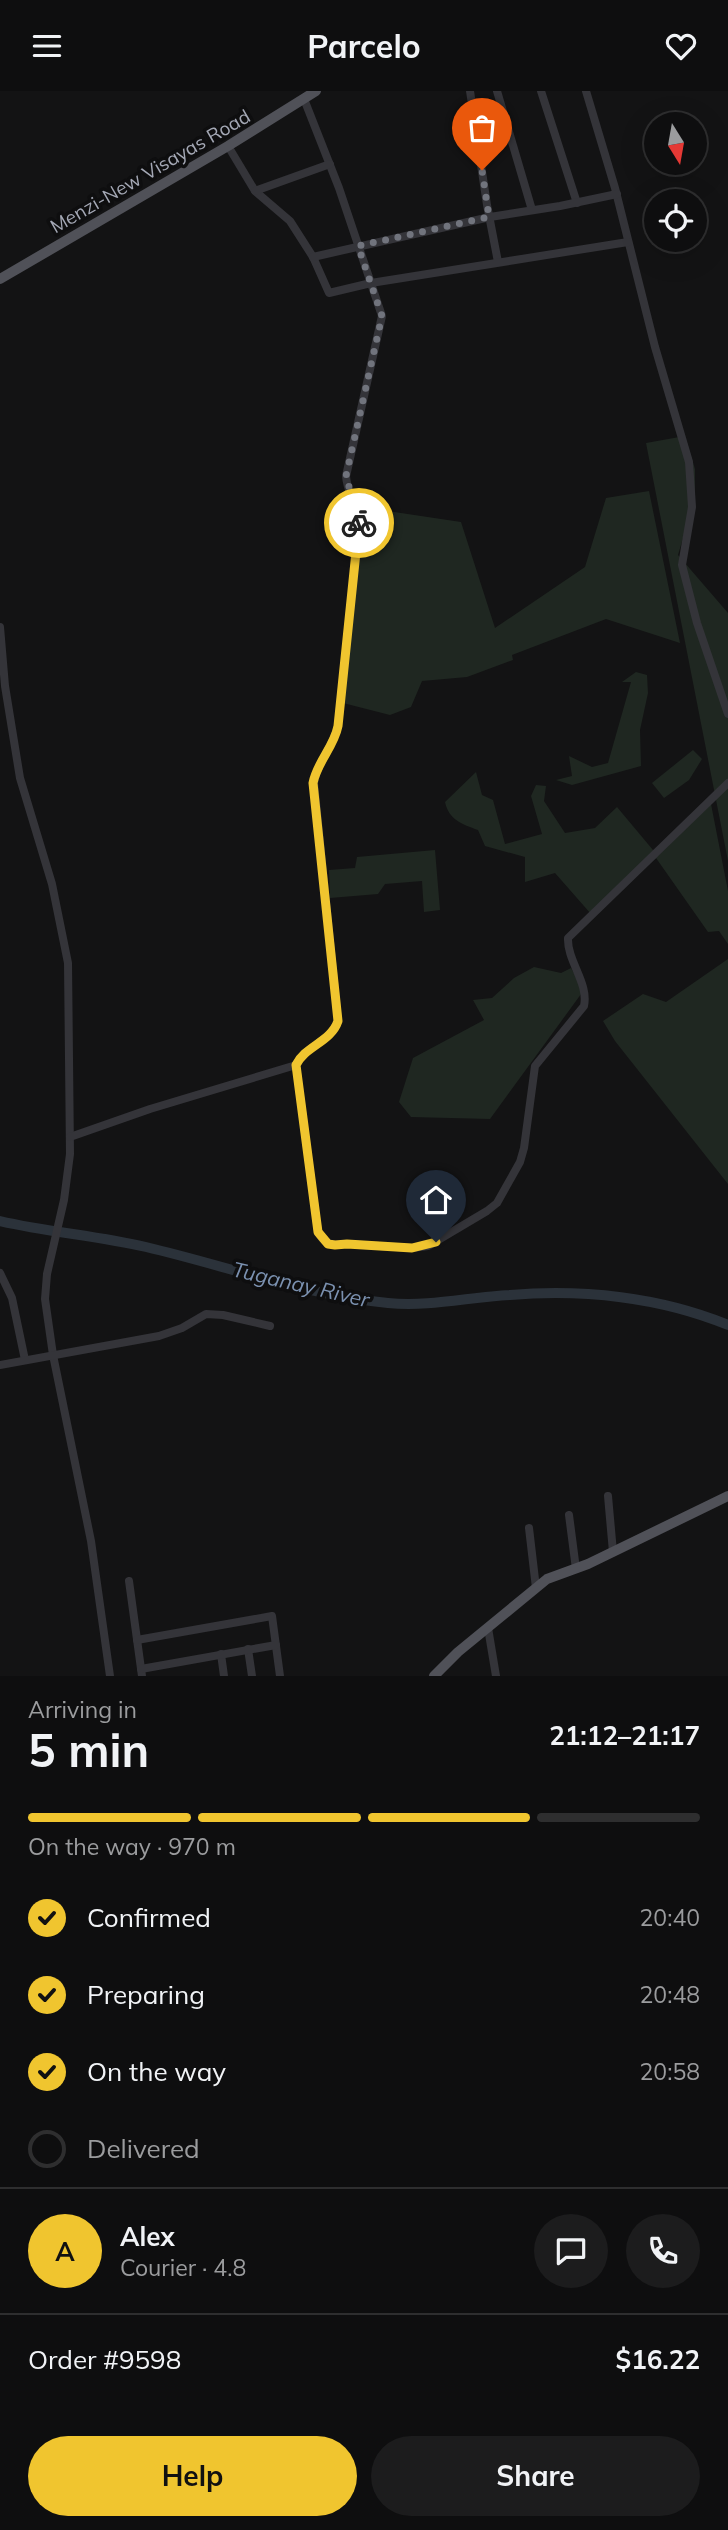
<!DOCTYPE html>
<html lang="en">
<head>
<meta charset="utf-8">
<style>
	body { margin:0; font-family:Mulish,sans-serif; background:#1c1c1d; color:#f1f3f6; height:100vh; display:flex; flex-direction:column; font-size:26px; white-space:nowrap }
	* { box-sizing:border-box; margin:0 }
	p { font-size:23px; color:#9b9c9e }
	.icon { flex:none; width:38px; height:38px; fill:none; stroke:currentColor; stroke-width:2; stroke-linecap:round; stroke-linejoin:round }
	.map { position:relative; height:1585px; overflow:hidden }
	.side { display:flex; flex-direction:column; background:#0e0e0f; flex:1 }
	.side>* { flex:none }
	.needle { width:46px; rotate:169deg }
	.tools { position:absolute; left:644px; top:21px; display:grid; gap:14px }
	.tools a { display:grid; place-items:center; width:63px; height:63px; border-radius:50%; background:#0e0e0f; box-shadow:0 7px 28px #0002,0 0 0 2px #2e2e2f; font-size:35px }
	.pin { position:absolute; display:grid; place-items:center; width:60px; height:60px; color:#fff; margin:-72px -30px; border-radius:50% 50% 50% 0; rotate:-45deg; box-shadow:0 0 7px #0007 }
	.pin .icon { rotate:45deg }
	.courier { position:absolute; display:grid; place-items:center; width:70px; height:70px; margin:-35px; border:5px solid #f0c52f; border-radius:50%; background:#fff; color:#222; box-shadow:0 2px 9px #0007 }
	.headline em { font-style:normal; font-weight:700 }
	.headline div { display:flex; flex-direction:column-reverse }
	.headline { display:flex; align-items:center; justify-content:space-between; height:119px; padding:0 28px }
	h1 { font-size:46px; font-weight:700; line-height:52px }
	.bar { display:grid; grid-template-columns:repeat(4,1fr); gap:10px 7px; align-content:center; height:84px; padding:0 28px }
	.bar i { height:9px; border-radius:5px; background:#2e2e2f }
	.bar .on { background:#f0c52f }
	.bar p { grid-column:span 4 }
	.line { display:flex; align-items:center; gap:18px; padding:0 28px; border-top:2px solid #2e2e2f }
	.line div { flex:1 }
	.round { display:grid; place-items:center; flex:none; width:74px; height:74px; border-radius:37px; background:#1c1c1d }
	ol { padding:0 28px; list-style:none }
	li { display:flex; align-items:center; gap:21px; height:77px }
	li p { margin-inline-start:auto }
	li .icon { padding:7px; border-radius:50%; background:#f0c52f; color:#111; stroke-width:4 }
	li:last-child { color:#9b9c9e }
	li i { width:38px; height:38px; border:4px solid #2e2e2f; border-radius:50% }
	.cta { display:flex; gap:14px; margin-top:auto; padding:14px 28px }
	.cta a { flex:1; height:80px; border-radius:42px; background:#f0c52f; color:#111; font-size:28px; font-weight:700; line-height:80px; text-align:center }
	.cta a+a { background:#1c1c1d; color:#f1f3f6 }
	header { display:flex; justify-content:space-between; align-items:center; height:91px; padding:0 28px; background:#0e0e0f; font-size:32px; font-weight:700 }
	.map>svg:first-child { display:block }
	.green { fill:#1f2721 }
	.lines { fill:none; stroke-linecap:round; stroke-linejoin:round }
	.river { stroke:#2b323a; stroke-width:10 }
	.minor { stroke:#343439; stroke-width:8 }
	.major { stroke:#505158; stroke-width:10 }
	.done { stroke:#71747d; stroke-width:7; stroke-dasharray:0 12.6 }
	.route { stroke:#f0c52f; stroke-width:9 }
	.labels { text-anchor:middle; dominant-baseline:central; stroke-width:7; stroke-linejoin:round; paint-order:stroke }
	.street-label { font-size:19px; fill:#a4a8b5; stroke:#0e0e0f }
	.water-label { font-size:21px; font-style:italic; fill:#7b91b0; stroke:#0e0e0f }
</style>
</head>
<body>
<header><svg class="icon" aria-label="menu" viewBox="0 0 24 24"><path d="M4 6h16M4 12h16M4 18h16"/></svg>Parcelo<svg class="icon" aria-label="heart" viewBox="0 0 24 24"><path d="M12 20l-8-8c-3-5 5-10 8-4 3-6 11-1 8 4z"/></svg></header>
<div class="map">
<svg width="728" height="1585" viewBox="0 0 728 1585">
	<rect width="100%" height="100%" fill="#131314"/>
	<g class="green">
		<polygon points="685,345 695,378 695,406 678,464 728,522 728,770 646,352"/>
		<polygon points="649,400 680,552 606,528 512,564 513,569 467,586 422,590 411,616 390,624 343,612 361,416 461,431 495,537 585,476 606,407"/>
		<polygon points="636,581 647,584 648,602 640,639 641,675 572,694 556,689 572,685 569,665 592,676 608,672 631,591 622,591"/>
		<polygon points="693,659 702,668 689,689 664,707 652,692"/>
		<path d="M 476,681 L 482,704 L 493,709 L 505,753 L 542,743 L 531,705 L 536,694 L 546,695 L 544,710 L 565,742 L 595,737 L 617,716 L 658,765 L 711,713 L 728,800 L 728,853 L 719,840 L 708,841 L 656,767 L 591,823 L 555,782 L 525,791 L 525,766 L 485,755 L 478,739 C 462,733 449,729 445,711 Z"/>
		<polygon points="435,759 440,819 424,821 422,790 385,793 378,803 330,807 329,779 355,777 357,766"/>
		<polygon points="728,868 728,1093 615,950 603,930 643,903 666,911"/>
		<polygon points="534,876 561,882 571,877 584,899 490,1028 411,1026 399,1011 413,967 484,929 473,909 492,907 514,887"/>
	</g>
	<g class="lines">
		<path class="river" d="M 0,1130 C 48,1141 98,1145 146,1156 C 227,1175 305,1204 388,1212 C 430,1216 469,1206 510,1204 C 583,1198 660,1206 728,1234"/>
		<g class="minor">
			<polyline points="470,0 487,114 498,171"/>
			<polyline points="497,0 532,119"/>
			<polyline points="541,0 577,112"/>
			<polyline points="586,0 615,97 655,256 689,371 692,416 682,474 697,532 728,623"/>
			<path d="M 304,8 L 339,97 L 382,225 L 346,385 C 347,402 358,416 359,434 L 338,635 C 333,656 317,671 314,692 L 338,930 C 331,951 305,955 296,974 L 318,1141 C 322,1149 326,1152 335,1154 L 347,1153 L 412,1157 L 428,1155 L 487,1120 L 497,1112 L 520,1071 L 524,1057 L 535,975 L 584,915 C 589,892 567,870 568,847 L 728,692"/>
			<polyline points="228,55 255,100 290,130 313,166 329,202 371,192 628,151"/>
			<polyline points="255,100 330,73"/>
			<polyline points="313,166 490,126 560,115 617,103"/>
			<polyline points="0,536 5,595 20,687 52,793 68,872 70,1063 64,1109 47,1183 45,1208 53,1264 91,1450 110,1585"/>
			<polyline points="70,1046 150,1018 296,974"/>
			<polyline points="0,1182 12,1207 25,1269"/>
			<polyline points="0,1274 159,1245 182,1237 206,1223 223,1224 270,1235"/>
			<polyline points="608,1405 613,1461"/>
			<polyline points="569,1424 576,1478"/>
			<polyline points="529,1437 536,1497"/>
			<polyline points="129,1490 142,1585"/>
			<polyline points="488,1537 496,1585"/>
			<polyline points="137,1549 272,1525 280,1585"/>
			<polyline points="248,1558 252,1585"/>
			<polyline points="221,1563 224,1585"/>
			<polyline points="141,1578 276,1554"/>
		</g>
		<g class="major">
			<polyline points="0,188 228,55 316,0"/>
			<polyline points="434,1585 458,1561 547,1488 588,1473 728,1405"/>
		</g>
	</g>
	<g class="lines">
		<polyline class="done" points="359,432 346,385 382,225 358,155 489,126 482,79"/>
		<path class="route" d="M 359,432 L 338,635 C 334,656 317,671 313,692 L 338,930 C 331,951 305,955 296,974 L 318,1141 L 328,1153 L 335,1154 L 347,1153 L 412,1157 L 436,1151"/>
	</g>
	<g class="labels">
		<g class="street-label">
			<text transform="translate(150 80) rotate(-30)">Menzi-New Visayas Road</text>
		</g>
		<g class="water-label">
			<text transform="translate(301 1193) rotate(13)">Tuganay River</text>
		</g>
	</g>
</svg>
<div class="tools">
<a><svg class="needle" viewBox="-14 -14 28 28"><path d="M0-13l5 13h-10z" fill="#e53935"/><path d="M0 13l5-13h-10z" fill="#9b9c9e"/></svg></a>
<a><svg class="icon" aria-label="locate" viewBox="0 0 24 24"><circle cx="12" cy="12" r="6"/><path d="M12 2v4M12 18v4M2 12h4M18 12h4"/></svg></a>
</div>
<div class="pin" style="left:482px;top:79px;background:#ea580c"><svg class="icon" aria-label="bag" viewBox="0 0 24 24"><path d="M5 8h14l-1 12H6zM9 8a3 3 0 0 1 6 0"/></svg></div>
<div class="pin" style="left:436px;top:1151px;background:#1f2937"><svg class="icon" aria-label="home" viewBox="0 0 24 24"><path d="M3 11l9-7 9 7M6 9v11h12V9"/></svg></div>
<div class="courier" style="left:359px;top:432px"><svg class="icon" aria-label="bike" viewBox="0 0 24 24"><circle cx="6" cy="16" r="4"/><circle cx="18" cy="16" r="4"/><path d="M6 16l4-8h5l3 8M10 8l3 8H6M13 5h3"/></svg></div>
</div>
<section class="side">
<div class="headline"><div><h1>5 min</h1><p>Arriving in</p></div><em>21:12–21:17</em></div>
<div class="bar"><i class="on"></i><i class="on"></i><i class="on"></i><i></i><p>On the way · 970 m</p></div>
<ol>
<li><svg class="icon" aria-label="check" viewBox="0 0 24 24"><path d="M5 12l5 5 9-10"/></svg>Confirmed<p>20:40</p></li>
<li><svg class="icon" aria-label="check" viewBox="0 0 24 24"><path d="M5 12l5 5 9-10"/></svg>Preparing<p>20:48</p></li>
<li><svg class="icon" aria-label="check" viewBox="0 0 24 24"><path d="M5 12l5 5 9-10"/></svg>On the way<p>20:58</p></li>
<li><i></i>Delivered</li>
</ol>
<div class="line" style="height:126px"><b class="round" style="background:#f0c52f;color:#111">A</b><div><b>Alex</b><p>Courier · 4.8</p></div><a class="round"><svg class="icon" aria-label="chat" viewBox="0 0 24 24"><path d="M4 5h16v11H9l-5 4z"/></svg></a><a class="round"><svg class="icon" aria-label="phone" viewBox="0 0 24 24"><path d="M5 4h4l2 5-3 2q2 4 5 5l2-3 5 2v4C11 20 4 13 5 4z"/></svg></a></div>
<div class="line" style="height:91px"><div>Order #9598</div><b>$16.22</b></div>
<div class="cta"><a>Help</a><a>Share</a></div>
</section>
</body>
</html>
